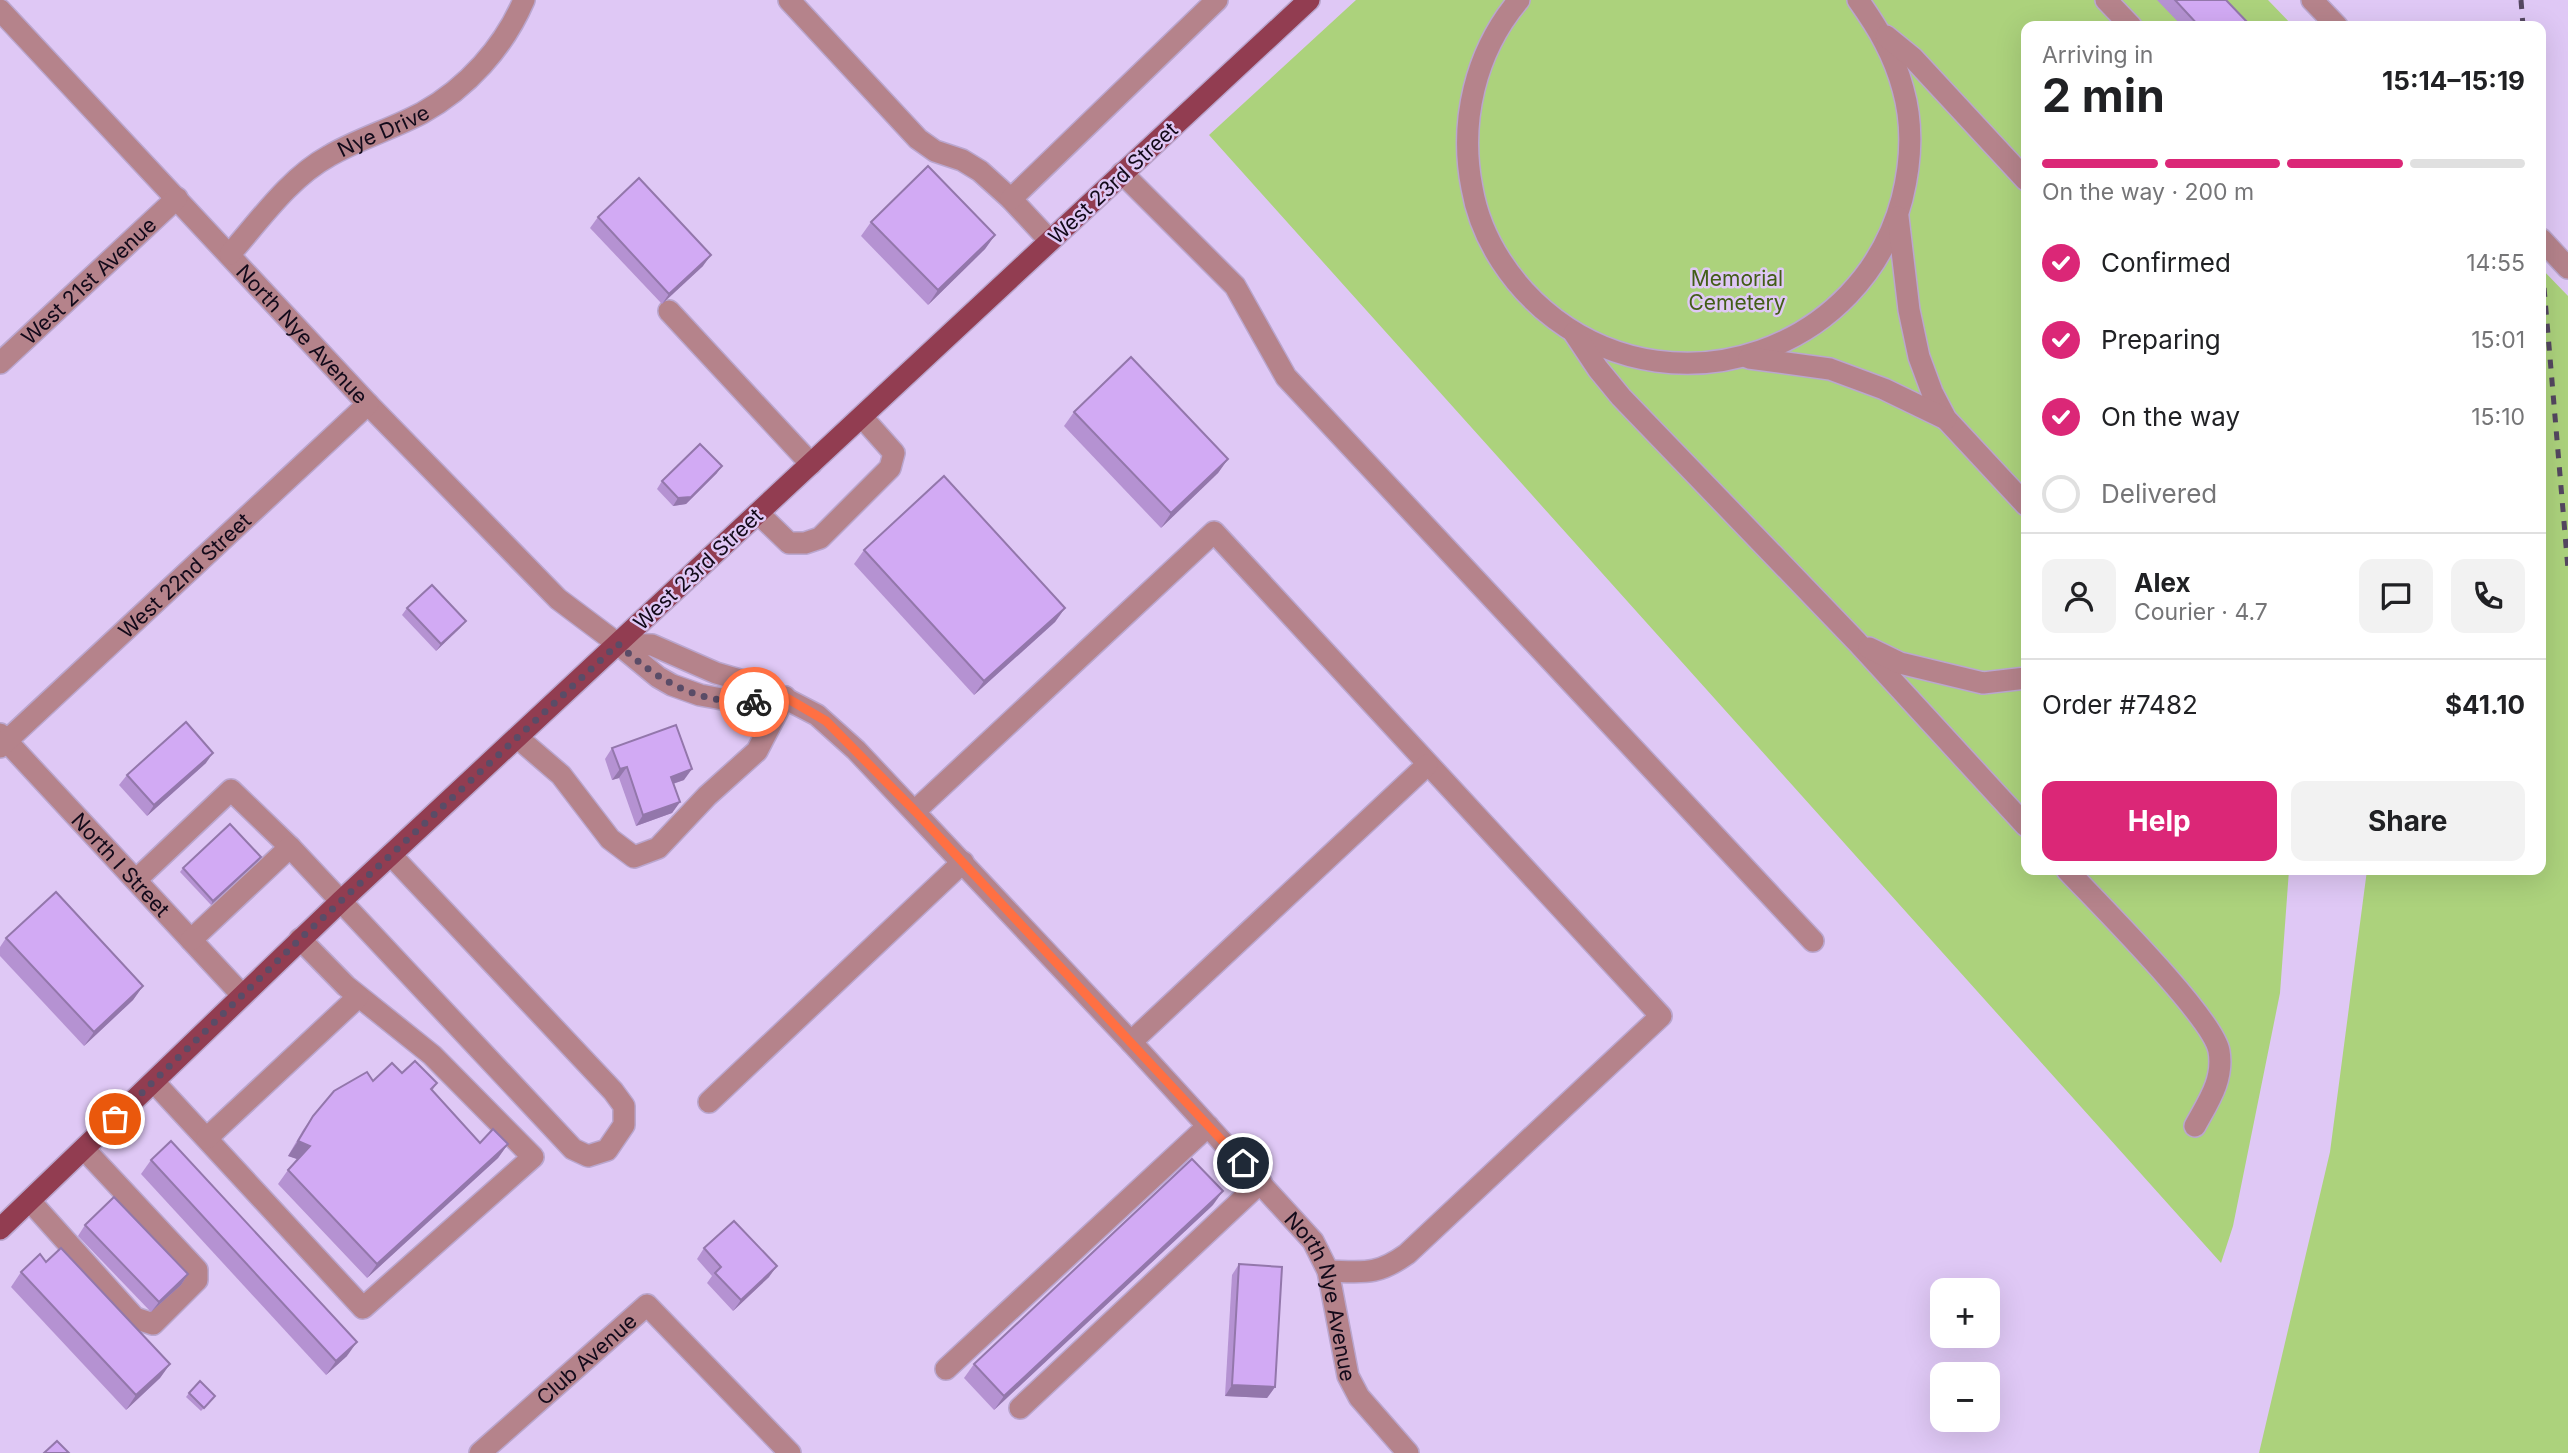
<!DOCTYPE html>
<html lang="en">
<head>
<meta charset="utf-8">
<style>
	body { margin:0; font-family:Inter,sans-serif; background:#f2f2f2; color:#202124; height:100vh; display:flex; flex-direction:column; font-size:26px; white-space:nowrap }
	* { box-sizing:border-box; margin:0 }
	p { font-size:23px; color:#757577 }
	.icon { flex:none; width:38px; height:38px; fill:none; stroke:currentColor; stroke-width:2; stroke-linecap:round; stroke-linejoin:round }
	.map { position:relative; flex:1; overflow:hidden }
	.drawer { position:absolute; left:2021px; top:21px; width:525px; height:854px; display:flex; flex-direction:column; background:#fff; border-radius:14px; box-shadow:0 7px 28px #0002 }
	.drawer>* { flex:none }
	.fabs { position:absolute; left:1930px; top:1278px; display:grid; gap:14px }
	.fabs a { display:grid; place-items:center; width:70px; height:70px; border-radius:14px; background:#fff; box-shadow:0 7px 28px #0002; font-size:35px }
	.pin { position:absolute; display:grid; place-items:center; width:60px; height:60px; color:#fff; margin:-30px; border:4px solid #fff; border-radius:50%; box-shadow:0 2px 7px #0007 }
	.courier { position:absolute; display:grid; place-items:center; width:70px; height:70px; margin:-35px; border:5px solid #ff7043; border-radius:50%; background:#fff; color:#222; box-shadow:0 2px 9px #0007 }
	.head em { font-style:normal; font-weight:700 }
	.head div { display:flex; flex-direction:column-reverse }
	.head { display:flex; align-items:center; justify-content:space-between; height:119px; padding:0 21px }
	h1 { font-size:46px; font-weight:700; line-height:52px }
	.bar { display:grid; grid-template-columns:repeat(4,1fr); gap:10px 7px; align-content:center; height:84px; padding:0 21px }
	.bar i { height:9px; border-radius:5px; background:#e0e0e0 }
	.bar .selected { background:#db2777 }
	.bar p { grid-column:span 4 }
	.line { display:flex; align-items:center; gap:18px; padding:0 21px; border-top:2px solid #e0e0e0 }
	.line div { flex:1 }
	.round { display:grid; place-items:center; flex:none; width:74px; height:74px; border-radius:14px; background:#f2f2f2 }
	ol { padding:0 21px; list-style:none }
	li { display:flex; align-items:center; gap:21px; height:77px }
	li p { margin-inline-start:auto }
	li .icon { padding:7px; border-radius:50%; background:#db2777; color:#fff; stroke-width:4 }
	li:last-child { color:#757577 }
	li i { width:38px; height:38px; border:4px solid #e0e0e0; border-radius:50% }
	.button { display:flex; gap:14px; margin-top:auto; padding:14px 21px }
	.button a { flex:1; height:80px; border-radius:14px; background:#db2777; color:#fff; font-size:28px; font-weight:700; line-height:80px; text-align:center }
	.button a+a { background:#f2f2f2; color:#202124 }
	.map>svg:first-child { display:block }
	.green { fill:#acd27c }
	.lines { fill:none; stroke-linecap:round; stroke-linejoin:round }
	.minor-casing { stroke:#baa6ce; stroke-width:24 }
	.major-casing { stroke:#baa6ce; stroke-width:24 }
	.minor { stroke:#b5838b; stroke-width:21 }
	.major { stroke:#923d51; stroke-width:21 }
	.rail { stroke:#544760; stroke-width:5; stroke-dasharray:9 9; stroke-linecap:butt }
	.wall { fill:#b592d2 }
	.shaded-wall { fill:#9377ab }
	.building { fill:#d2aaf4; stroke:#9377ab; stroke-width:2 }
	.done { stroke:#5a4c67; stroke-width:7; stroke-dasharray:0 12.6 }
	.route { stroke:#ff7043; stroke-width:9 }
	.labels { text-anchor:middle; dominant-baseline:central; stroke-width:5; stroke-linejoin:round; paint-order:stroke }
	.street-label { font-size:21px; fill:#130a1a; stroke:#dfc8f5 }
	.park-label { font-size:21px; fill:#425d17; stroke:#dfc8f5 }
</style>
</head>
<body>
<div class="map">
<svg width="2568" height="1453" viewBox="0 0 2568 1453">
	<rect width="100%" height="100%" fill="#dfc8f5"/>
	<g class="green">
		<polygon points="1356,0 2268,0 2293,26 2026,26 2026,870 2289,870 2280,993 2233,1226 2221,1263 1209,135"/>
		<polygon points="2541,268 2568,296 2568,1453 2259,1453 2330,1152 2367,870 2541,870"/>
	</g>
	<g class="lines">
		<g class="minor-casing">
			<g id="minor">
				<polyline points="789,0 918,139 935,151 962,160 980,171 1011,199 1050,241"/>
				<path d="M 1519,0 C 1475,52 1459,122 1472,188 C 1481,240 1513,287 1555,319 C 1680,413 1862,350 1902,199 C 1911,163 1913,124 1903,89 C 1894,55 1878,28 1858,0"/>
				<polyline points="2106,0 2131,26"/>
				<polyline points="2312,0 2337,26"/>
				<path id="s1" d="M 0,10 L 368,404 L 558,599 L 618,644 L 658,677 L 672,685 L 700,695 L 739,702 L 763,701 L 785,697"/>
				<polyline points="1886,36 1913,58 2026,180"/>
				<polyline points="1122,173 1235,286 1286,377 1813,941"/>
				<polyline points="1011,199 1217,0"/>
				<polyline points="1898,217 1909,310 1919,357 1932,392 1946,419 2026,505"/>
				<polyline points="2541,239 2568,268"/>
				<path id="s2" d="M 230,254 C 260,220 289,178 329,156 C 358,139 392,129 422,113 C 467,88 504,47 524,0"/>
				<polyline points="669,311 811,464"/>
				<polyline points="1574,333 1598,369 1621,397 1857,642 2026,826"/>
				<polyline points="1749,358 1830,369 1884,389 1946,419"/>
				<path id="s3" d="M 0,363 L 177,198"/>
				<polyline points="758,513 789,543 805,543 820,538 890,468 894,453 862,417"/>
				<path id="s4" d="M 618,644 L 652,645 L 716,673 L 761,686 L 817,715 L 856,750 L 1131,1042 L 1313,1241 L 1328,1271 L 1348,1376 L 1359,1397 L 1408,1453"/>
				<polyline points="1869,648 1900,663 1983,683 2026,678"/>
				<path id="s5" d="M 0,734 L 242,995"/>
				<polyline points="518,738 561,775 610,839 634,857 658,848 707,796 757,751 785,697"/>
				<path id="s6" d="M 0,747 L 368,404"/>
				<path d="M 915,811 L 1214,532 L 1661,1016 L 1407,1254 C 1376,1276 1364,1272 1328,1271"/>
				<path d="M 2067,870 C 2096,901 2213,1017 2219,1051 C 2224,1080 2208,1102 2195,1126"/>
				<polyline points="136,880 231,790 290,847"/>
				<polyline points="191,940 290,847 573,1149 588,1156 607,1150 624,1125 624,1106 613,1091 391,855"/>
				<polyline points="1131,1042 1427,765"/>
				<polyline points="154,1082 363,1308 533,1157 432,1055 346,986 300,939"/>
				<polyline points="709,1102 963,862"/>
				<polyline points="207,1138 358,997"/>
				<polyline points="30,1201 135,1318 153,1324 197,1280 197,1270 84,1149"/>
				<polyline points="946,1369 1208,1126"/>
				<polyline points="1020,1408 1261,1182"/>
				<path id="s7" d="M 480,1453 L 647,1305 L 790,1453"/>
			</g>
		</g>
		<g class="major-casing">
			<polyline id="major" points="0,1229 341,901 1309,0"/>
		</g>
		<use href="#minor" class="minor"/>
		<use href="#major" class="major"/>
		<g class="rail">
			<polyline points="2521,0 2523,26"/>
			<polyline points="2541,252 2568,569"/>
		</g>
	</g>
	<g class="wall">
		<polygon points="2157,0 2226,0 2244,26 2182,26"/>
		<polygon points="598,217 703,266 662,304 590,228"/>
		<polygon points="871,222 995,235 985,249 928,305 861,236"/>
		<polygon points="1074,412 1228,459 1218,473 1161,528 1064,426"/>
		<polygon points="717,473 686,504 673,506 657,489 662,481"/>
		<polygon points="864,550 1065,608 1055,622 974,695 854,564"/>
		<polygon points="407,608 466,621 460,628 436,651 402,615"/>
		<polygon points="612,748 684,780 673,784 680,802 672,813 636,826 619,778 612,780 605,759"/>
		<polygon points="206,763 147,816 119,785 127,775"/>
		<polygon points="261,857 258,861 211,905 180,872 183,868"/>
		<polygon points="6,938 143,986 133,1000 84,1046 0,956 0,947"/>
		<polygon points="402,1073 437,1083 432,1091 480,1143 508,1144 498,1158 367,1278 278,1184 288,1170 297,1159 288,1156 303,1130 313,1116 373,1081"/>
		<polygon points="151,1160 347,1356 326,1375 141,1174"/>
		<polygon points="1213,1205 994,1410 964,1378 974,1364"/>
		<polygon points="85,1225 188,1274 181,1285 151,1312 78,1236"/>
		<polygon points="704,1248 769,1277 733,1311 707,1283 712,1276 697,1259"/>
		<polygon points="46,1262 170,1364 160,1378 126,1410 11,1287 21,1272"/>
		<polygon points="1239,1264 1275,1387 1267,1398 1225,1396 1232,1275"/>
		<polygon points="189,1393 213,1399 201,1411 186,1397"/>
	</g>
	<g class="shaded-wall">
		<polygon points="995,235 985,249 928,305 938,290"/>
		<polygon points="711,255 703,266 662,304 669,294"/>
		<polygon points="1228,459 1218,473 1161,528 1171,513"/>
		<polygon points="722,466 717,473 686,504 673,506 678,498"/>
		<polygon points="1065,608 1055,622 974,695 984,681"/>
		<polygon points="466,621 460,628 436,651 441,644"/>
		<polygon points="213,753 206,763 147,816 154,805"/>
		<polygon points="627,767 619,778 612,780 620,769"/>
		<polygon points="692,769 684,780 663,787 671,777"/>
		<polygon points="680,802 672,813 636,826 643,815"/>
		<polygon points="261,857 258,861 211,905 213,901"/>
		<polygon points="143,986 133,1000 84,1046 94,1032"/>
		<polygon points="298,1141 310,1146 300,1160 288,1156"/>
		<polygon points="508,1144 498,1158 367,1278 377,1264"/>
		<polygon points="1223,1191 1213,1205 994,1410 1004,1396"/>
		<polygon points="777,1266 769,1277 733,1311 741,1300"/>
		<polygon points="188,1274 181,1285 151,1312 159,1302"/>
		<polygon points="357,1342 347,1356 326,1375 336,1361"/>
		<polygon points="170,1364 160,1378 126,1410 136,1395"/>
		<polygon points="1232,1385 1275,1387 1267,1398 1225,1396"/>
	</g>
	<g class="building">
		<polygon points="2175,0 2226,0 2248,23 2244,26 2199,26"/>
		<polygon points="928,166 995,235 938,290 871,222"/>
		<polygon points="639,178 711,255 669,294 598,217"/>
		<polygon points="1131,357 1228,459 1171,513 1074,412"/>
		<polygon points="700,444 722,466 691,497 678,498 662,481"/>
		<polygon points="944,476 1065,608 984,681 864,550"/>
		<polygon points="432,585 466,621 441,644 407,608"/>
		<polygon points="186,722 213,753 154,805 127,775"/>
		<polygon points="676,725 692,769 671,777 680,802 643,815 627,767 620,769 612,748"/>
		<polygon points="230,824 261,857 213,901 183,868"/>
		<polygon points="56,892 143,986 94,1032 6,938"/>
		<polygon points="415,1061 437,1083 431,1089 480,1143 493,1129 508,1144 377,1264 288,1170 310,1146 298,1141 313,1116 334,1091 367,1072 373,1081 392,1063 402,1073"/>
		<polygon points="171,1141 357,1342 336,1361 151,1160"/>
		<polygon points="1192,1159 1223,1191 1004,1396 974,1364"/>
		<polygon points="114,1197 188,1274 159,1302 85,1225"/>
		<polygon points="734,1221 777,1266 741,1300 715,1273 721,1267 704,1248"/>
		<polygon points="61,1248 170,1364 136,1395 21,1272 40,1254 46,1262"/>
		<polygon points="1239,1264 1282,1267 1275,1387 1232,1385"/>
		<polygon points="200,1381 215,1396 204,1408 189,1393"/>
		<polygon points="57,1441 69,1453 44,1453"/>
	</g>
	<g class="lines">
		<path class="done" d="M 115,1119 L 300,939 L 618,644 C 660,682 695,703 754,702"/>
		<polyline class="route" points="754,702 785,697 826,721 915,811 1243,1163"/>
	</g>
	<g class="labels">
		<g class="street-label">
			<text stroke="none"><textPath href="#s2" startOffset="200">Nye Drive</textPath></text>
			<text transform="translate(1113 183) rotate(-43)">West 23rd Street</text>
			<text stroke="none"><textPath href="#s3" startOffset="121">West 21st Avenue</textPath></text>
			<text stroke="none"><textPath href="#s1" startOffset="443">North Nye Avenue</textPath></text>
			<text transform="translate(698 569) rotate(-43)">West 23rd Street</text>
			<text stroke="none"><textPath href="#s6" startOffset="252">West 22nd Street</textPath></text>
			<text stroke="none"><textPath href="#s5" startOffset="178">North I Street</textPath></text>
			<text stroke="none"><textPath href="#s4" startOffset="992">North Nye Avenue</textPath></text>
			<text stroke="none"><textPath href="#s7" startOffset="142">Club Avenue</textPath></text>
		</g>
		<g class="park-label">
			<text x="1737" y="278">Memorial<tspan x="1737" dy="24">Cemetery</tspan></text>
		</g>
	</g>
</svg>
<div class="fabs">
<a>+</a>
<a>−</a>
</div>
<div class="pin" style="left:115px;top:1119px;background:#ea580c"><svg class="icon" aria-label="bag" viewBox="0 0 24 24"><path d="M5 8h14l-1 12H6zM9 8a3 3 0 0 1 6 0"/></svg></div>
<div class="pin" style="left:1243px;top:1163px;background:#1f2937"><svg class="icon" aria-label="home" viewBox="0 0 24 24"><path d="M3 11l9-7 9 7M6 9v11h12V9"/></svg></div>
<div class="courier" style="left:754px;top:702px"><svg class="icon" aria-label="bike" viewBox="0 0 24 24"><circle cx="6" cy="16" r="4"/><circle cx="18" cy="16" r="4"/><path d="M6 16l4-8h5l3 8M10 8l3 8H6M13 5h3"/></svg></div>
<section class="drawer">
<div class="head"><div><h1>2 min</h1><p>Arriving in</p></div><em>15:14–15:19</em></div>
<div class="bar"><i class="selected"></i><i class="selected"></i><i class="selected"></i><i></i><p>On the way · 200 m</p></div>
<ol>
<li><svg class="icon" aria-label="check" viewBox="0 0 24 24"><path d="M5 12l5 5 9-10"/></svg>Confirmed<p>14:55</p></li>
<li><svg class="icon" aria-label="check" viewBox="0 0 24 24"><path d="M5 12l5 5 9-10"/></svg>Preparing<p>15:01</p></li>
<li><svg class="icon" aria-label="check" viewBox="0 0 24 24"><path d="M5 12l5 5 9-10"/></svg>On the way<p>15:10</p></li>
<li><i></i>Delivered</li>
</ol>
<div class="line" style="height:126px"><a class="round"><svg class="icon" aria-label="person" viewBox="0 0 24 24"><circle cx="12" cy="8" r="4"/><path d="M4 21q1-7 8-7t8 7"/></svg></a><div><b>Alex</b><p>Courier · 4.7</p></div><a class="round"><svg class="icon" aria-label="chat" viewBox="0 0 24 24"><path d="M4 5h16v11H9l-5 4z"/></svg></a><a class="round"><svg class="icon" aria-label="phone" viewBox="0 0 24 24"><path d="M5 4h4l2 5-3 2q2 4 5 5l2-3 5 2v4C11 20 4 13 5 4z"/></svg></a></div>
<div class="line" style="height:91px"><div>Order #7482</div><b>$41.10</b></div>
<div class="button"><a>Help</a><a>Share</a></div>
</section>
</div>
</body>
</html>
